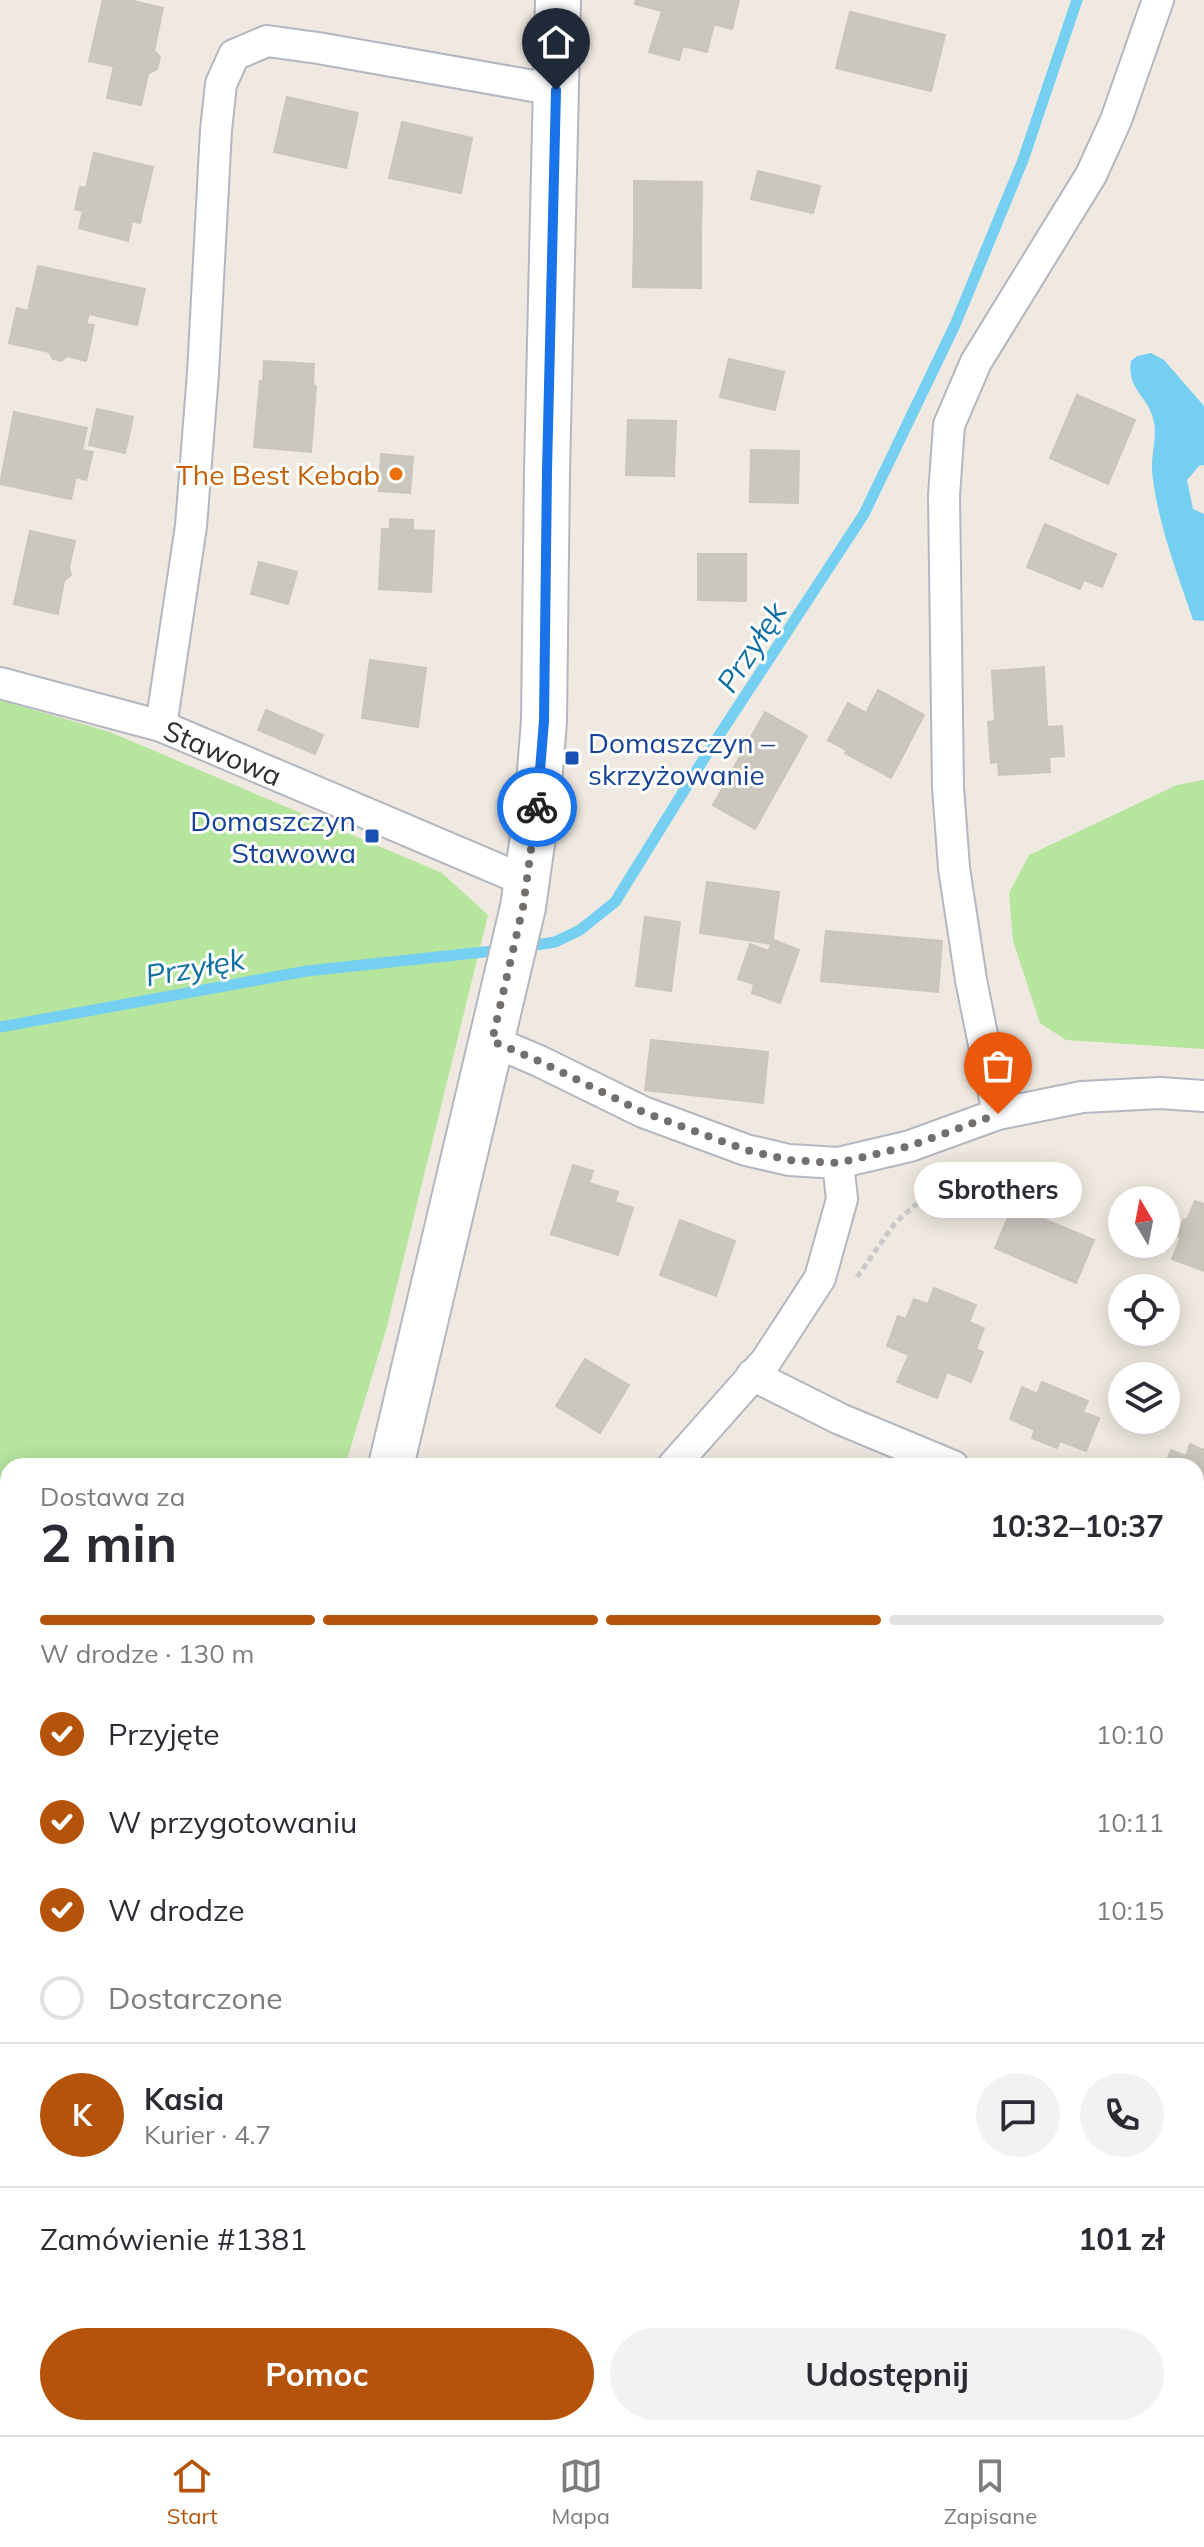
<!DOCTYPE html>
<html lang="pl">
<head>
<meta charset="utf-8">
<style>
	body { margin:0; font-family:Mulish,sans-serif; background:#f2f2f3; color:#2b2b33; height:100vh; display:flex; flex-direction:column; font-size:30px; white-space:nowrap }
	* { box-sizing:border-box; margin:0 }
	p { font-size:26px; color:#7c7c81 }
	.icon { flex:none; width:44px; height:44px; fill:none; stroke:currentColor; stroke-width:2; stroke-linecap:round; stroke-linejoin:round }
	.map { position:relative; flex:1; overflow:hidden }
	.side { position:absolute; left:0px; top:1458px; width:1204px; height:978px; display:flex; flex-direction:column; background:#fff; border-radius:24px 24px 0 0; box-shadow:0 4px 20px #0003 }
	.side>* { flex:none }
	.needle { width:52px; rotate:350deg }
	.buttons { position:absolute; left:1108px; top:1186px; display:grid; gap:16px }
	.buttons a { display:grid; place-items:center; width:72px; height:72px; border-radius:50%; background:#fff; box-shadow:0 4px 20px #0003; font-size:40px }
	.pin { position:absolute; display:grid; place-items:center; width:68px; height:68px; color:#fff; margin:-82px -34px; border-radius:50% 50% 50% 0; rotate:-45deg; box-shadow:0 0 8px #0007 }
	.pin .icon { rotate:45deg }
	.courier { position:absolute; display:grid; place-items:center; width:80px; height:80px; margin:-40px; border:6px solid #1a73e8; border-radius:50%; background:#fff; color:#222; box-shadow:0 2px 10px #0007 }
	.bubble { position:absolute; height:56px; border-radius:28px; background:#fff; box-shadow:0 4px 20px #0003; font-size:26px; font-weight:700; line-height:56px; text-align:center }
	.summary em { font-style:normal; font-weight:700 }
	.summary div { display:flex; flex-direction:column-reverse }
	.summary { display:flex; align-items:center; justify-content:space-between; height:136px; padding:0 40px }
	h1 { font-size:52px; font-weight:700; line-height:60px }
	.bar { display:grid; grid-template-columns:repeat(4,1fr); gap:12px 8px; align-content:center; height:96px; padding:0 40px }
	.bar i { height:10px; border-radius:6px; background:#e1e1e2 }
	.bar .selected { background:#b45309 }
	.bar p { grid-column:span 4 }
	.line { display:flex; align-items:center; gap:20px; padding:0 40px; border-top:2px solid #e1e1e2 }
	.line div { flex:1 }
	.round { display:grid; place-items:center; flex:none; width:84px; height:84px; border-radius:42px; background:#f2f2f3 }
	ol { padding:0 40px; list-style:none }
	li { display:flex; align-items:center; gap:24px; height:88px }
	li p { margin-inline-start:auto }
	li .icon { padding:8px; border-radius:50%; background:#b45309; color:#fff; stroke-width:4 }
	li:last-child { color:#7c7c81 }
	li i { width:44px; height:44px; border:4px solid #e1e1e2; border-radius:50% }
	.button { display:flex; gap:16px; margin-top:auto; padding:16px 40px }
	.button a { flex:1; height:92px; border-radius:48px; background:#b45309; color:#fff; font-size:32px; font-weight:700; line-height:92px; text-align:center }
	.button a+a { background:#f2f2f3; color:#2b2b33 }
	.tab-bar { display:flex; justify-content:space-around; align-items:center; height:112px; border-top:2px solid #e1e1e2; background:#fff; font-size:22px; color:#7c7c81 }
	.tab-bar a { display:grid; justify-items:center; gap:4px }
	.tab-bar .selected { color:#b45309 }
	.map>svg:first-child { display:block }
	.green { fill:#b6e59e }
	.water { fill:#75cff0 }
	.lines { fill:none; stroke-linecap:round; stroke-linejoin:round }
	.stream { stroke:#75cff0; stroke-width:11 }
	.building { fill:#cbc7bf; stroke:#cbc5ba; stroke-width:2 }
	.lane-casing { stroke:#b4b7c1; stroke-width:20 }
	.street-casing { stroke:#b4b7c1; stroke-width:34 }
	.secondary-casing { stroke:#b4b7c1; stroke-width:48 }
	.path { stroke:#c9c9c9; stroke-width:5; stroke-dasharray:6 4; stroke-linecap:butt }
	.lane { stroke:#fff; stroke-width:16 }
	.street { stroke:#fff; stroke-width:30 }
	.secondary { stroke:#fff; stroke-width:44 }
	.done { stroke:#726f6d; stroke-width:8; stroke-dasharray:0 14.4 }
	.route { stroke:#1a73e8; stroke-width:10 }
	.food-dot { fill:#e8710a; stroke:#fff; stroke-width:3 }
	.transit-dot { fill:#1a4fb4; stroke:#fff; stroke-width:3 }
	.labels { text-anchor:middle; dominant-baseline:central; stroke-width:6; stroke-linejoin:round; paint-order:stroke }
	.food-label { font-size:28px; fill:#c56008; stroke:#fff; text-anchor:end }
	.transit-label { font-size:28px; fill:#164399; stroke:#fff; text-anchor:start }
	.street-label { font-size:28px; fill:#2e2e2e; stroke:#fff }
	.water-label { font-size:30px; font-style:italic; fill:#0d6fa3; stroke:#fff }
</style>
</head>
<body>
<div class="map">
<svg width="1204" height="2435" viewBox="0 0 1204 2435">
	<rect width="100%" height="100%" fill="#efe9e1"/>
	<g class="green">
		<polygon points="0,700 110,732 442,873 488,915 386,1330 345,1466 8,1466 8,2032 0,2032"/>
		<polygon points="1204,780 1204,1049 1066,1040 1040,1023 1013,941 1009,893 1029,855 1177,785"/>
		<polygon points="8,2328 8,2428 458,2428 456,2435 0,2435 0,2342"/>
	</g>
	<path class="water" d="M 1151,353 L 1164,360 L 1204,406 L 1204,465 L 1199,466 L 1187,480 L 1193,509 L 1204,514 L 1204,621 L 1193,620 C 1177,572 1157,522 1152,471 C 1151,455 1157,438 1154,422 C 1149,395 1127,392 1131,361 L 1137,356 Z"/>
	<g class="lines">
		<g class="stream">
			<polyline points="523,947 555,942 580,930 615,902 703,760 864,514 955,325 1023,160 1077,0"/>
			<polyline points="0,1027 307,971 502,950"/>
			<polyline points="0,1594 8,1605"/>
			<polyline points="0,1694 8,1696"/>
			<polyline points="0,1801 8,1797"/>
			<polyline points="266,2435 269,2428"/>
		</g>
	</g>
	<g class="building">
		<polygon points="103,0 129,0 163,8 154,51 160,57 157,69 148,74 89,61"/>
		<polygon points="636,0 739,0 732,29 714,24 707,52 683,46 679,60 649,52 662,11 635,4"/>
		<polygon points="850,12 945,35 931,91 836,68"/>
		<polygon points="114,66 148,74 141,105 107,98"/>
		<polygon points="287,97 358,113 346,168 274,152"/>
		<polygon points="402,122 472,138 461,193 389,178"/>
		<polygon points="94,153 153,167 140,223 132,221 128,241 79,228 83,211 75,209 80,187 86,188"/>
		<polygon points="758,171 820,186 813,213 751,199"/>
		<polygon points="634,181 702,182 701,233 634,232"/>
		<polygon points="634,232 701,233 701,288 633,287"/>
		<polygon points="38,266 145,289 137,325 89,314 86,324 94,325 86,361 67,356 61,361 53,359 49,352 9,343 17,308 28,311"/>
		<polygon points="729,359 784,372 775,410 720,397"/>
		<polygon points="264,361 314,364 313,385 316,386 311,452 254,447 260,381 263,381"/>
		<polygon points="1077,395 1135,420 1108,484 1050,458"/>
		<polygon points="97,409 133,417 125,453 89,445"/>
		<polygon points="14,412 87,428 82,450 93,452 86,480 76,477 71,499 0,484"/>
		<polygon points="628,420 676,421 674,476 626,475"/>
		<polygon points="751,450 799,451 798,503 750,502"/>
		<polygon points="381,454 413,457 410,493 379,491"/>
		<polygon points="390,519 413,520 413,530 390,529"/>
		<polygon points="1045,524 1098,547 1080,589 1027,567"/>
		<polygon points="382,529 434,531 431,592 379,589"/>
		<polygon points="30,531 75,541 69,567 71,575 64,581 58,614 14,604"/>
		<polygon points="1098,547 1116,554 1102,587 1084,580"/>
		<polygon points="698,554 746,554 746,601 698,600"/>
		<polygon points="259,562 297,572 288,604 251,594"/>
		<polygon points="370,660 426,668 418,727 362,718"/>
		<polygon points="1044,667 1047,727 1062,726 1064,756 1049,757 1050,772 999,775 998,762 991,763 988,722 995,721 992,671"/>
		<polygon points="878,690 924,715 912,738 866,713"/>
		<polygon points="848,703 866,713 846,750 828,740"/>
		<polygon points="266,710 323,735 315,754 258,730"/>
		<polygon points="765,712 807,736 755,829 713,805"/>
		<polygon points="866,713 912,738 891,778 845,753"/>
		<polygon points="707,882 779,892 772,944 700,933"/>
		<polygon points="645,917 680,922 671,991 636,986"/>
		<polygon points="826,931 942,941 938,992 821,981"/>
		<polygon points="774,940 799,950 780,1003 752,993 754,984 738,979 750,944 768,951"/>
		<polygon points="651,1040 768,1052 763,1103 645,1090"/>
		<polygon points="573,1165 593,1171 589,1183 618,1192 615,1202 633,1208 618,1255 551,1234"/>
		<polygon points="1195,1201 1204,1204 1204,1271 1172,1259 1181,1237 1177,1236 1184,1219 1187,1220"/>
		<polygon points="1013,1206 1094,1240 1076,1283 995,1248"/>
		<polygon points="680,1220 735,1241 716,1296 660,1275"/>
		<polygon points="934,1288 976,1305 969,1322 984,1328 976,1349 983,1352 971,1382 947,1372 937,1398 897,1382 909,1355 887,1346 898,1316 906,1319 914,1299 928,1304"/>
		<polygon points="585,1359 629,1385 600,1433 556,1406"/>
		<polygon points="1042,1382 1088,1401 1083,1412 1099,1418 1086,1451 1060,1441 1057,1448 1032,1438 1035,1430 1010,1419 1022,1387 1037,1394"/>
		<polygon points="1190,1444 1204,1450 1204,1510 1196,1507 1196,1466 1165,1466 1171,1450 1186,1456"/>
		<polygon points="1196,1653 1204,1656 1204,1678 1198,1692 1196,1691"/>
		<polygon points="891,2428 953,2428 951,2435 888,2435"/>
	</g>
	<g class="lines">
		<g class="lane-casing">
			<polyline id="lane" points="481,2435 482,2428"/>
		</g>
		<g class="street-casing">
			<g id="street">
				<path id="s1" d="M 0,683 L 161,726 L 526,881"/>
				<polyline points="161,726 191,526 203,373 216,130 221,84 234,55 267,41 318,48 556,90"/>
				<polyline points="492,1041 539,1061 643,1112 746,1150 789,1160 838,1163 910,1146 998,1114 1082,1097 1160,1093 1204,1096"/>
				<polyline points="998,1114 971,980 954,868 948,787 944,495 949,425 976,362 1091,175 1116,120 1158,0"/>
				<polyline points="752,1375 840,1419 953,1466"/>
				<polyline points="673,1466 766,1361 820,1278 842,1199 838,1163"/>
				<polyline points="1196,1568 1204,1571"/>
				<polyline points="0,2068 8,2068"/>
				<polyline points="1064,2428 1079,2435"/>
			</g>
		</g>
		<g class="secondary-casing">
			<g id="secondary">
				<polyline points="391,1466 523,907 537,808 544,721 547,471 558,0"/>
				<polyline points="0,2275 8,2261"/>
			</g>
		</g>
		<g class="path">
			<polyline points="857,1277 895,1223 958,1167"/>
			<polyline points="0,2412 8,2398"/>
			<polyline points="315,2435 317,2428"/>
		</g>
		<use href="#lane" class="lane"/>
		<use href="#street" class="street"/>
		<use href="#secondary" class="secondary"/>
	</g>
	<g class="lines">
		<polyline class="done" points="537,807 523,907 492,1041 539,1061 643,1112 746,1150 789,1160 838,1163 910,1146 998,1114"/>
		<polyline class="route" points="537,807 544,721 547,471 556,90"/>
	</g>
	<circle class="food-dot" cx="396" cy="474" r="8"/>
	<g class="transit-dot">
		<rect x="564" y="750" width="16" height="16" rx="4"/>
		<rect x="364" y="828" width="16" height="16" rx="4"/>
	</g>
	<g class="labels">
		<g class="food-label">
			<text x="380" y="474">The Best Kebab</text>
		</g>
		<g class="transit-label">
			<text x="588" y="742">Domaszczyn –<tspan x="588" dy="32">skrzyżowanie</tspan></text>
			<text x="356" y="820" text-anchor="end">Domaszczyn<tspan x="356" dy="32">Stawowa</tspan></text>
		</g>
		<g class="street-label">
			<text stroke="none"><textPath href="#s1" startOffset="234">Stawowa</textPath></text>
		</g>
		<g class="water-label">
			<text transform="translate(751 647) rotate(-57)">Przyłęk</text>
			<text transform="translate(195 967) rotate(-10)">Przyłęk</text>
		</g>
	</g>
</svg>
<div class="buttons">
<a><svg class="needle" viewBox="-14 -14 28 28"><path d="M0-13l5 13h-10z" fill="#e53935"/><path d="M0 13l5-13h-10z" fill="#7c7c81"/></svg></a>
<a><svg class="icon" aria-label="locate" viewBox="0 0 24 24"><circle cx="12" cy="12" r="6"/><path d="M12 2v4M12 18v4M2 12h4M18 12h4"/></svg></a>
<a><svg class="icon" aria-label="layers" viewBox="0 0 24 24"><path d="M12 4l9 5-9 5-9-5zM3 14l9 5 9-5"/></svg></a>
</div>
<div class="pin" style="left:998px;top:1114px;background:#ea580c"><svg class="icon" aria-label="bag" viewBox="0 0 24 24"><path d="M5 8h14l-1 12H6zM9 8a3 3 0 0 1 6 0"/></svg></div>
<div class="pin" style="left:556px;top:90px;background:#1f2937"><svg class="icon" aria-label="home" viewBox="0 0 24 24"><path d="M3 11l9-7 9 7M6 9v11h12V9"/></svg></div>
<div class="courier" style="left:537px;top:807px"><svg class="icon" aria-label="bike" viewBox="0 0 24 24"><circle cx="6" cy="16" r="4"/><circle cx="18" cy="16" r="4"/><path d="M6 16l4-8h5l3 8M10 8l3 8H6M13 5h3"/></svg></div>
<div class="bubble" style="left:914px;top:1162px;width:168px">Sbrothers</div>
<section class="side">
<div class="summary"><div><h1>2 min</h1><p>Dostawa za</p></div><em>10:32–10:37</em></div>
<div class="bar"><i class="selected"></i><i class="selected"></i><i class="selected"></i><i></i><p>W drodze · 130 m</p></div>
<ol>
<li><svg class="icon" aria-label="check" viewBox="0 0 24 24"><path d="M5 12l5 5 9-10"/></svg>Przyjęte<p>10:10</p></li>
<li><svg class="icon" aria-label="check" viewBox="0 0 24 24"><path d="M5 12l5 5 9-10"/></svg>W przygotowaniu<p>10:11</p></li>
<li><svg class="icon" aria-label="check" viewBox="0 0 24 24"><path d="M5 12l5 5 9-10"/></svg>W drodze<p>10:15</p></li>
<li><i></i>Dostarczone</li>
</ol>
<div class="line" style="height:144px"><b class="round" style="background:#b45309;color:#fff">K</b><div><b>Kasia</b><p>Kurier · 4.7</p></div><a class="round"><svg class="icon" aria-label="chat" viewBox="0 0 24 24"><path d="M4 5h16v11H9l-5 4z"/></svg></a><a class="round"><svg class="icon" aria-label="phone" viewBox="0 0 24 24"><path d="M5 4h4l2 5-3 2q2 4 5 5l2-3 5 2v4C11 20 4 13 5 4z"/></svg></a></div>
<div class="line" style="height:104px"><div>Zamówienie #1381</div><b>101 zł</b></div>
<div class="button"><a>Pomoc</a><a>Udostępnij</a></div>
</section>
</div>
<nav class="tab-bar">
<a class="selected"><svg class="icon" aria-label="home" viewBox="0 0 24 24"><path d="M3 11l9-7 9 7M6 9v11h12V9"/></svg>Start</a>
<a><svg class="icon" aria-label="map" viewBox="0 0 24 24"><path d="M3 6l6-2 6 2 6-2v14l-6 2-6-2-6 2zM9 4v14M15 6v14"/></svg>Mapa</a>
<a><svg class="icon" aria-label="saved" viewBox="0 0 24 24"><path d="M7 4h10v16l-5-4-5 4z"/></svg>Zapisane</a>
</nav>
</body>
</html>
